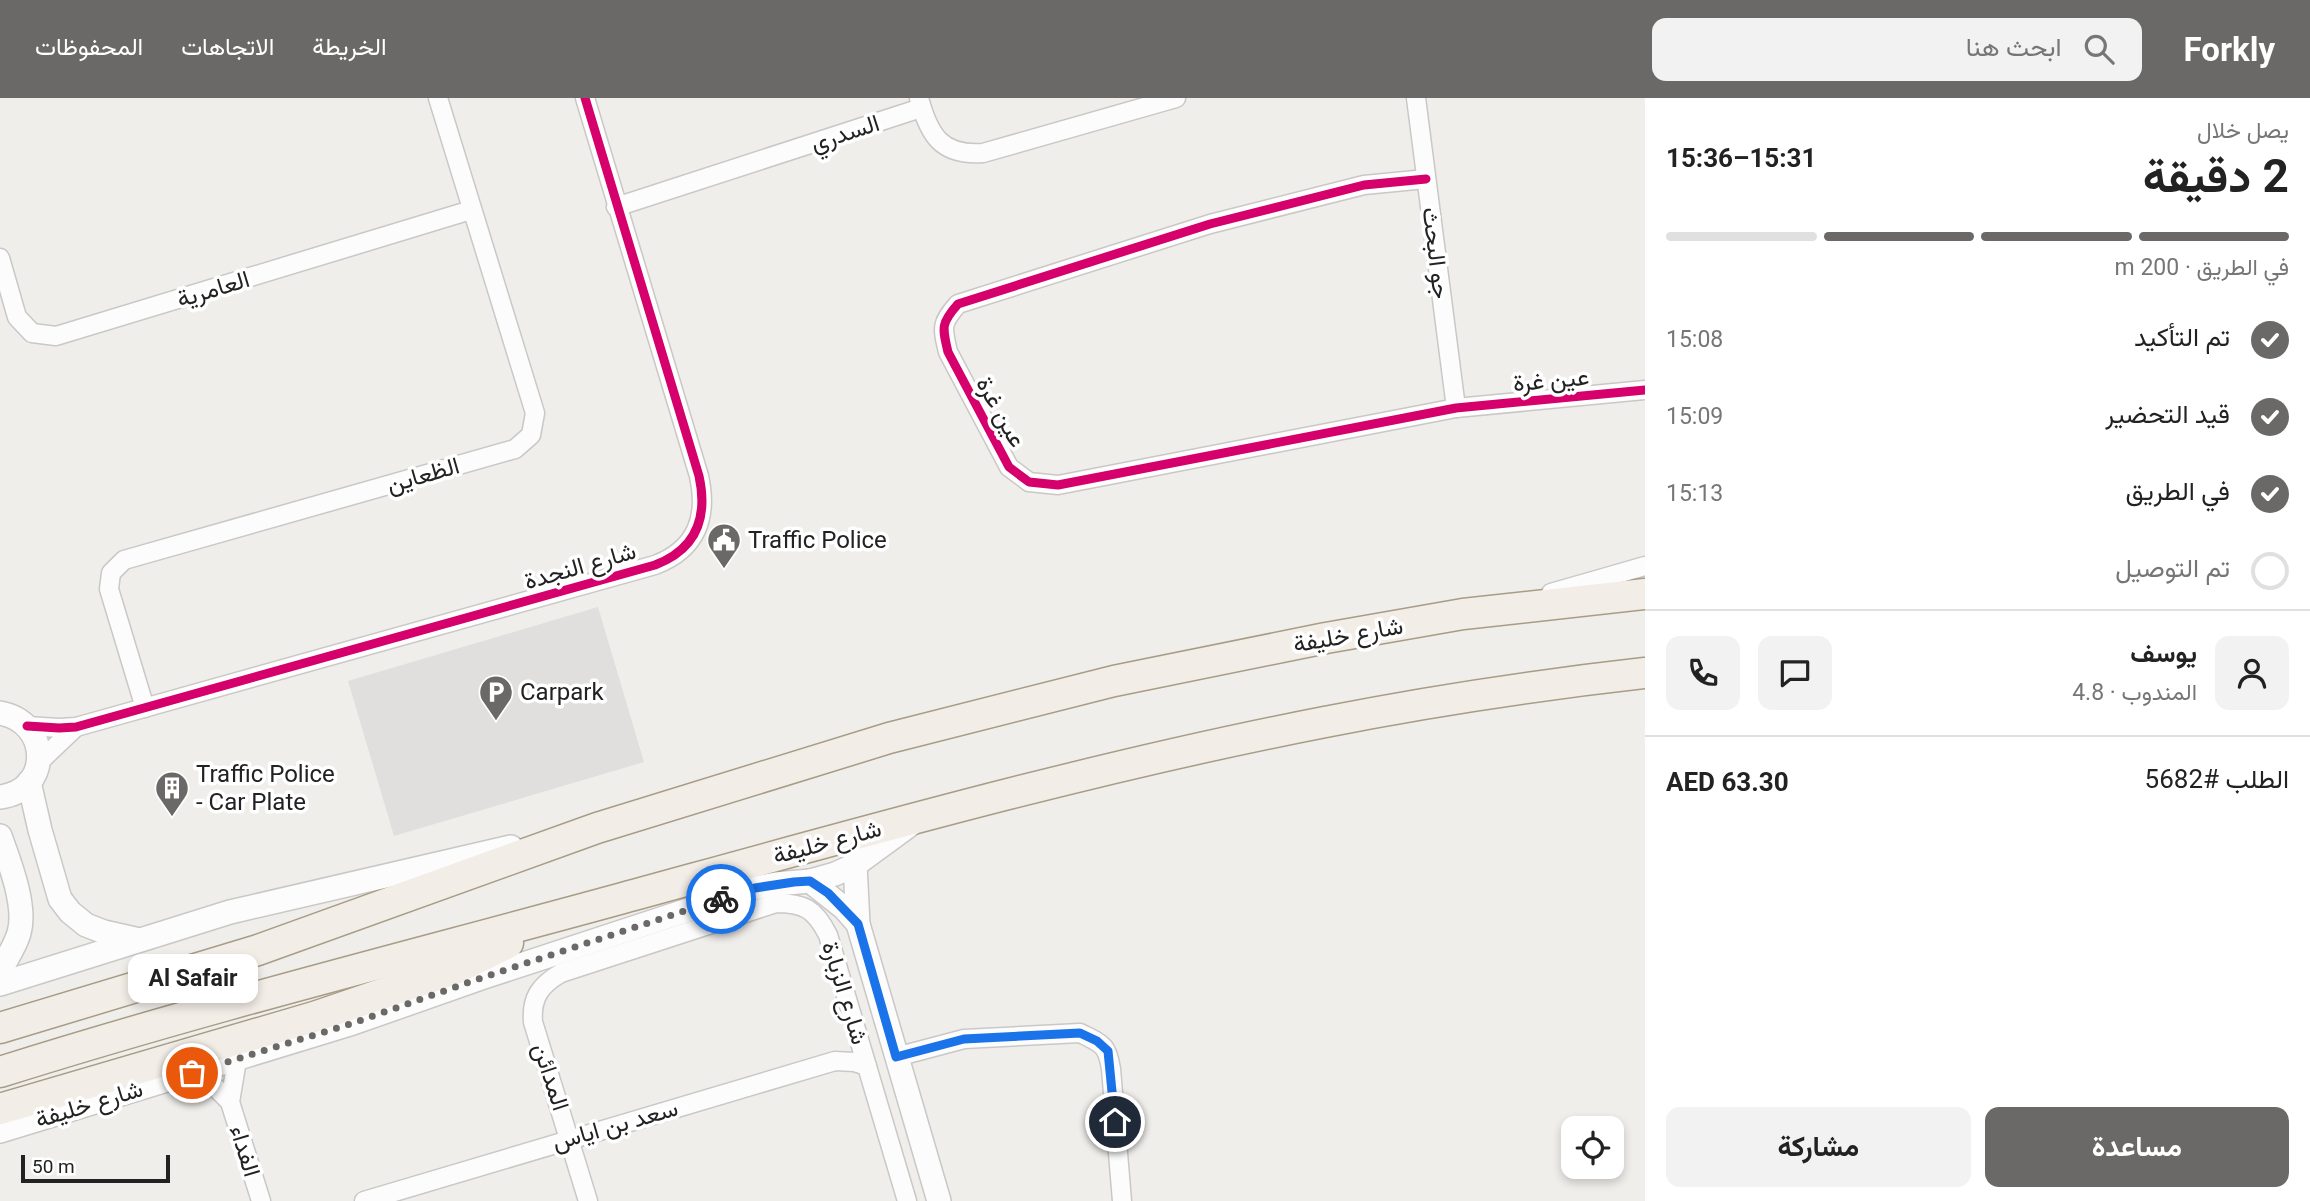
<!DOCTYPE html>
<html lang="ar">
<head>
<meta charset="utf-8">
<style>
	body { margin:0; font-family:Roboto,Vazirmatn,sans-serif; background:#f2f2f2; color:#222; direction:rtl; height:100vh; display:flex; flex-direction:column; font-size:26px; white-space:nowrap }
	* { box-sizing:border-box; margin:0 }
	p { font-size:23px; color:#767676 }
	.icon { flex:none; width:38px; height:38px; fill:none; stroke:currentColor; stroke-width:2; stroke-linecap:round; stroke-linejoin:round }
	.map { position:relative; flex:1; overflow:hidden; direction:ltr }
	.sheet { display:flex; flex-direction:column; background:#fff; width:665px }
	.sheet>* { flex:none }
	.controls { position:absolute; left:1561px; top:1018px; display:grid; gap:14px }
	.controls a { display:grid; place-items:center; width:63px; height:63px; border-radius:14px; background:#fff; box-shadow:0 4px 10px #0003; font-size:35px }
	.scale { position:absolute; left:21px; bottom:18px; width:149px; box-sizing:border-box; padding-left:7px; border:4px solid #222; border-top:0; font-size:19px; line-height:24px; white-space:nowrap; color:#222; -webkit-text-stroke:5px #fff; paint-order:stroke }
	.pin { position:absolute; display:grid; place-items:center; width:60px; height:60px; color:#fff; margin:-30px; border:4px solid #fff; border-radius:50%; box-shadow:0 2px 7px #0007 }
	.courier { position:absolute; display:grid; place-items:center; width:70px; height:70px; margin:-35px; border:5px solid #1a73e8; border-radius:50%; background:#fff; color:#222; box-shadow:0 2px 9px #0007 }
	.bubble { position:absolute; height:49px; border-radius:14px; background:#fff; box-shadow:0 4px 10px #0003; font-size:23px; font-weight:700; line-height:49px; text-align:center; direction:rtl }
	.head em { font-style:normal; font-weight:700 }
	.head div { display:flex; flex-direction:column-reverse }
	.head { display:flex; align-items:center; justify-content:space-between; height:119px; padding:0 21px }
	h1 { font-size:46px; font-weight:700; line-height:52px }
	.bar { display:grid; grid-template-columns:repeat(4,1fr); gap:10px 7px; align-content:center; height:84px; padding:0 21px }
	.bar i { height:9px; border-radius:5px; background:#e0e0e0 }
	.bar .selected { background:#6a6968 }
	.bar p { grid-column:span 4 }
	.line { display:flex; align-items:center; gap:18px; padding:0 21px; border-top:2px solid #e0e0e0 }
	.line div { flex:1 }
	.round { display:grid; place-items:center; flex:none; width:74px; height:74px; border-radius:14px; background:#f2f2f2 }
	ol { padding:0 21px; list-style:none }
	li { display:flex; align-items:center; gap:21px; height:77px }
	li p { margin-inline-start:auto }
	li .icon { padding:7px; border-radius:50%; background:#6a6968; color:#fff; stroke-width:4 }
	li:last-child { color:#767676 }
	li i { width:38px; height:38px; border:4px solid #e0e0e0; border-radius:50% }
	.action { display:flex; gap:14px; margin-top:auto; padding:14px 21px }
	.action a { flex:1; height:80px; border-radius:14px; background:#6a6968; color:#fff; font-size:28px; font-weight:700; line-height:80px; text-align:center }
	.action a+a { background:#f2f2f2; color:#222 }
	header { display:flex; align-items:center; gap:42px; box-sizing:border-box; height:98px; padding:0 35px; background:#6a6968; color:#fff }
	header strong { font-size:33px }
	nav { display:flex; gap:38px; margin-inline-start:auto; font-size:24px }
	.search { width:490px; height:63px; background:#f2f2f2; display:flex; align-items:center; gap:18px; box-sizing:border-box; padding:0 24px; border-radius:14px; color:#767676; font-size:26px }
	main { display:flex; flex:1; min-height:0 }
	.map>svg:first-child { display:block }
	.parking { fill:#e0dfde }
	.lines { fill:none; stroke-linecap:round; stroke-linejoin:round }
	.minor-casing { stroke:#c9c8c7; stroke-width:21 }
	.tertiary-casing { stroke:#c9c8c7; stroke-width:26 }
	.primary-casing { stroke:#a79c86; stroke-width:33 }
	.minor { stroke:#fdfcfc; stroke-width:18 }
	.tertiary { stroke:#fdfcfc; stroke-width:23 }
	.primary { stroke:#f3ede7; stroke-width:30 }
	.cycleway-casing { stroke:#fff; stroke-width:13 }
	.cycleway { stroke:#d6006c; stroke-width:9 }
	.done { stroke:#6a6968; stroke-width:7; stroke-dasharray:0 12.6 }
	.route { stroke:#1a73e8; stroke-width:9 }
	.labels { text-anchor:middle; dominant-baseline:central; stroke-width:7; stroke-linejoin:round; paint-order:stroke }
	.street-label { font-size:24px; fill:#222; stroke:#fff }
	.poi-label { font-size:24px; fill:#222; stroke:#fff; text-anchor:start }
</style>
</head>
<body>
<header>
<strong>Forkly</strong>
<div class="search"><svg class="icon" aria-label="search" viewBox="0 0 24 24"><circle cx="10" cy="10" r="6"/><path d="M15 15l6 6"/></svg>ابحث هنا</div>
<nav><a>الخريطة</a><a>الاتجاهات</a><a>المحفوظات</a></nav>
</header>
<main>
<section class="sheet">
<div class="head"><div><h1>2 دقيقة</h1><p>يصل خلال</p></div><em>15:31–15:36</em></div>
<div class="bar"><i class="selected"></i><i class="selected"></i><i class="selected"></i><i></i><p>في الطريق · 200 m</p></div>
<ol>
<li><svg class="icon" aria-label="check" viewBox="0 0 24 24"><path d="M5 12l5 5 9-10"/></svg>تم التأكيد<p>15:08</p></li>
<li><svg class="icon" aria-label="check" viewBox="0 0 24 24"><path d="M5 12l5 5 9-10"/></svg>قيد التحضير<p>15:09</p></li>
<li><svg class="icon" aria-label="check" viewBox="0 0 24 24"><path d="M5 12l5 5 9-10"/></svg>في الطريق<p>15:13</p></li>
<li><i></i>تم التوصيل</li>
</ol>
<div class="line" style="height:126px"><a class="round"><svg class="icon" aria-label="person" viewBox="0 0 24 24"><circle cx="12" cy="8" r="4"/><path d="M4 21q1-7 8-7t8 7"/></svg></a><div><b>يوسف</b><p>المندوب · 4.8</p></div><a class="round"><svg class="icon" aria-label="chat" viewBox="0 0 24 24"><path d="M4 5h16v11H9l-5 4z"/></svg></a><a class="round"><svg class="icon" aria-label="phone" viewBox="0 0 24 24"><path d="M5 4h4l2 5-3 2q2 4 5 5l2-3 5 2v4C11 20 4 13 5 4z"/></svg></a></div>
<div class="line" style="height:91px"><div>الطلب #5682</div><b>AED 63.30</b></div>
<div class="action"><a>مساعدة</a><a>مشاركة</a></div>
</section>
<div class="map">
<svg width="1645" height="1103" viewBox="0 0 1645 1103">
	<rect width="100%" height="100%" fill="#f0eeeb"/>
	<polygon class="parking" points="598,509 644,664 394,738 348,583"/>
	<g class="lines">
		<g class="minor-casing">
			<g id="minor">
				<path d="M 919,0 C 929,37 941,58 983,55 L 1176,0"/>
				<polyline points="1416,0 1456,310"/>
				<path d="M 1426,81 L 1364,87 L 1210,126 L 958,206 C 941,225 942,229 948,254 L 1009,369 L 1029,384 L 1058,387 L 1456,310 L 1645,292"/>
				<polyline points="616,109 921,10"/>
				<polyline points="0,160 17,219 32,235 56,238 471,112"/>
				<polyline points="1551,495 1645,468"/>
				<polyline points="145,610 109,491 111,475 124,462 515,351 531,337 535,315 438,0"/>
				<path d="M 27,628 L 59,630 L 76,629 L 655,467 C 697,451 708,419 699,378 L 585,0"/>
				<polyline points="38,665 76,629"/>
				<path d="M 896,959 L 964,941 L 1080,935 C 1102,946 1107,946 1111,971 L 1122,1103"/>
				<polyline points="192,975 216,990 230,1004 261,1103"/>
				<polyline points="230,1004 237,962"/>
				<polyline points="364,1103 835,963 854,964 867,968"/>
				<path d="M 588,1103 L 533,924 C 531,900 540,887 561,875 L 776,805 C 804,805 815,811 828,837 L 907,1103"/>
			</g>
		</g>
		<g class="tertiary-casing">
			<g id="tertiary">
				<path d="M 0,615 C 51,624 52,693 0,699"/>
				<polyline points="29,684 40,732 60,801 70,814 86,827 104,834 135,841"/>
				<path d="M 0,738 C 9,763 27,808 19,835 C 15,849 6,861 0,874"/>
				<polyline points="855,767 858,826 939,1103"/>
				<polyline points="810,783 844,810 858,826"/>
				<polyline points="0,886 230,814 511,749"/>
				<polyline points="0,1033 353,925 484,879 755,790 776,786 810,783 835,776 855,767 911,726"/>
			</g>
		</g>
		<g class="primary-casing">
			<g id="primary">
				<polyline points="0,930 258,852 597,730 889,640 1114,583 1326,540 1463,516 1645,496"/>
				<path d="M 0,974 C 206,909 415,857 623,800 C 856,736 1088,670 1325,624 C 1431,603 1538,587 1645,575"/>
				<polyline points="0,1011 314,919 455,871 508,845"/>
			</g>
		</g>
		<use href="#minor" class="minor"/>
		<use href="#tertiary" class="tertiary"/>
		<use href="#primary" class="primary"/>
		<g class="cycleway-casing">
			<g id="cycleway">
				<path d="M 1426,81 L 1364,87 L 1210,126 L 958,206 C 941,225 942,229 948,254 L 1009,369 L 1029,384 L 1058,387 L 1456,310 L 1645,292"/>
				<path d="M 27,628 L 59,630 L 76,629 L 655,467 C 697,451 708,419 699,378 L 585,0"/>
			</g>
		</g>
		<use href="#cycleway" class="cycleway"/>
	</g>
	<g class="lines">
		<polyline class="done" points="192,975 353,925 484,879 721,801"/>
		<polyline class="route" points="721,801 755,790 794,784 810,783 828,795 858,826 896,959 964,941 1080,935 1097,943 1108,953 1115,1024"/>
	</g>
	<defs>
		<g id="civic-pin" transform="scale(1.75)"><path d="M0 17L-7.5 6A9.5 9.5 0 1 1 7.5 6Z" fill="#6a6968" stroke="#fff"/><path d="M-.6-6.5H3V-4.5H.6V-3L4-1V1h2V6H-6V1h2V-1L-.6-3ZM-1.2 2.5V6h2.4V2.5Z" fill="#fff"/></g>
		<g id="parking-pin" transform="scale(1.75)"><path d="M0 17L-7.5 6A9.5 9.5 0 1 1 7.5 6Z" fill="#6a6968" stroke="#fff"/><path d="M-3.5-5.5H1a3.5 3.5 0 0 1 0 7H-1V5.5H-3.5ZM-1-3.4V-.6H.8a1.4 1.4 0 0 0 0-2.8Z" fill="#fff"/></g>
		<g id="building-pin" transform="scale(1.75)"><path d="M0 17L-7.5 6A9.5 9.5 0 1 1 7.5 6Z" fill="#6a6968" stroke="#fff"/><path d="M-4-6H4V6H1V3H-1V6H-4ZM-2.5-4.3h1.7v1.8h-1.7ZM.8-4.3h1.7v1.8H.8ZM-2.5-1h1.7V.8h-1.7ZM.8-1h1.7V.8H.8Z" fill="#fff"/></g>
	</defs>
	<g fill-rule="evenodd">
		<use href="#civic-pin" x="724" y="442"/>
		<use href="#parking-pin" x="496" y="594"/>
		<use href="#building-pin" x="172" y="690"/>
	</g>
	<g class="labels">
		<g class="street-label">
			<text transform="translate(845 35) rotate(-18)">السدري</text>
			<text transform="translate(1436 155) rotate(83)">جو البحث</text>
			<text transform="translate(213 191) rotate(-17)">العامرية</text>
			<text transform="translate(1551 282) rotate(-5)">عين غرة</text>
			<text transform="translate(1001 314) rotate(61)">عين غرة</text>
			<text transform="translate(423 377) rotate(-16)">الظعاين</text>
			<text transform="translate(580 468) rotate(-16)">شارع النجدة</text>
			<text transform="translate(1348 537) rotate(-10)">شارع خليفة</text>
			<text transform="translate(827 744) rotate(-15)">شارع خليفة</text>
			<text transform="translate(845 895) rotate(73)">شارع الزبارة</text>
			<text transform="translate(551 979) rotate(72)">المدائن</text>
			<text transform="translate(89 1006) rotate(-17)">شارع خليفة</text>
			<text transform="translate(615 1027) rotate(-16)">سعد بن اياس</text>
			<text transform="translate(245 1053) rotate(73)">الفداء</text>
		</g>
		<g class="poi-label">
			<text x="748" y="442">Traffic Police</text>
			<text x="520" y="594">Carpark</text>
			<text x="196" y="676">Traffic Police<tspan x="196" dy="28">- Car Plate</tspan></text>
		</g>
	</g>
</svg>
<div class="controls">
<a><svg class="icon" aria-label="locate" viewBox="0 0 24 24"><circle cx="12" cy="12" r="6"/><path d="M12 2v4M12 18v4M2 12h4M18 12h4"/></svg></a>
</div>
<div class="scale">50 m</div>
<div class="pin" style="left:192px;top:975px;background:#ea580c"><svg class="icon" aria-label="bag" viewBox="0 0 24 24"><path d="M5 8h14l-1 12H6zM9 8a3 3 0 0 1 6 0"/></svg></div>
<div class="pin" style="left:1115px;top:1024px;background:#1f2937"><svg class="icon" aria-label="home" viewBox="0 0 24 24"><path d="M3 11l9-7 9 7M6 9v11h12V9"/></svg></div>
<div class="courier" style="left:721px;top:801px"><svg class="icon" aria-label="bike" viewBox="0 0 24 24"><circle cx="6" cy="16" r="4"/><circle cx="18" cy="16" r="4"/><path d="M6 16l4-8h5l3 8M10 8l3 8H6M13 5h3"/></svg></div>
<div class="bubble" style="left:128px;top:856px;width:130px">Al Safair</div>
</div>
</main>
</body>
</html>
